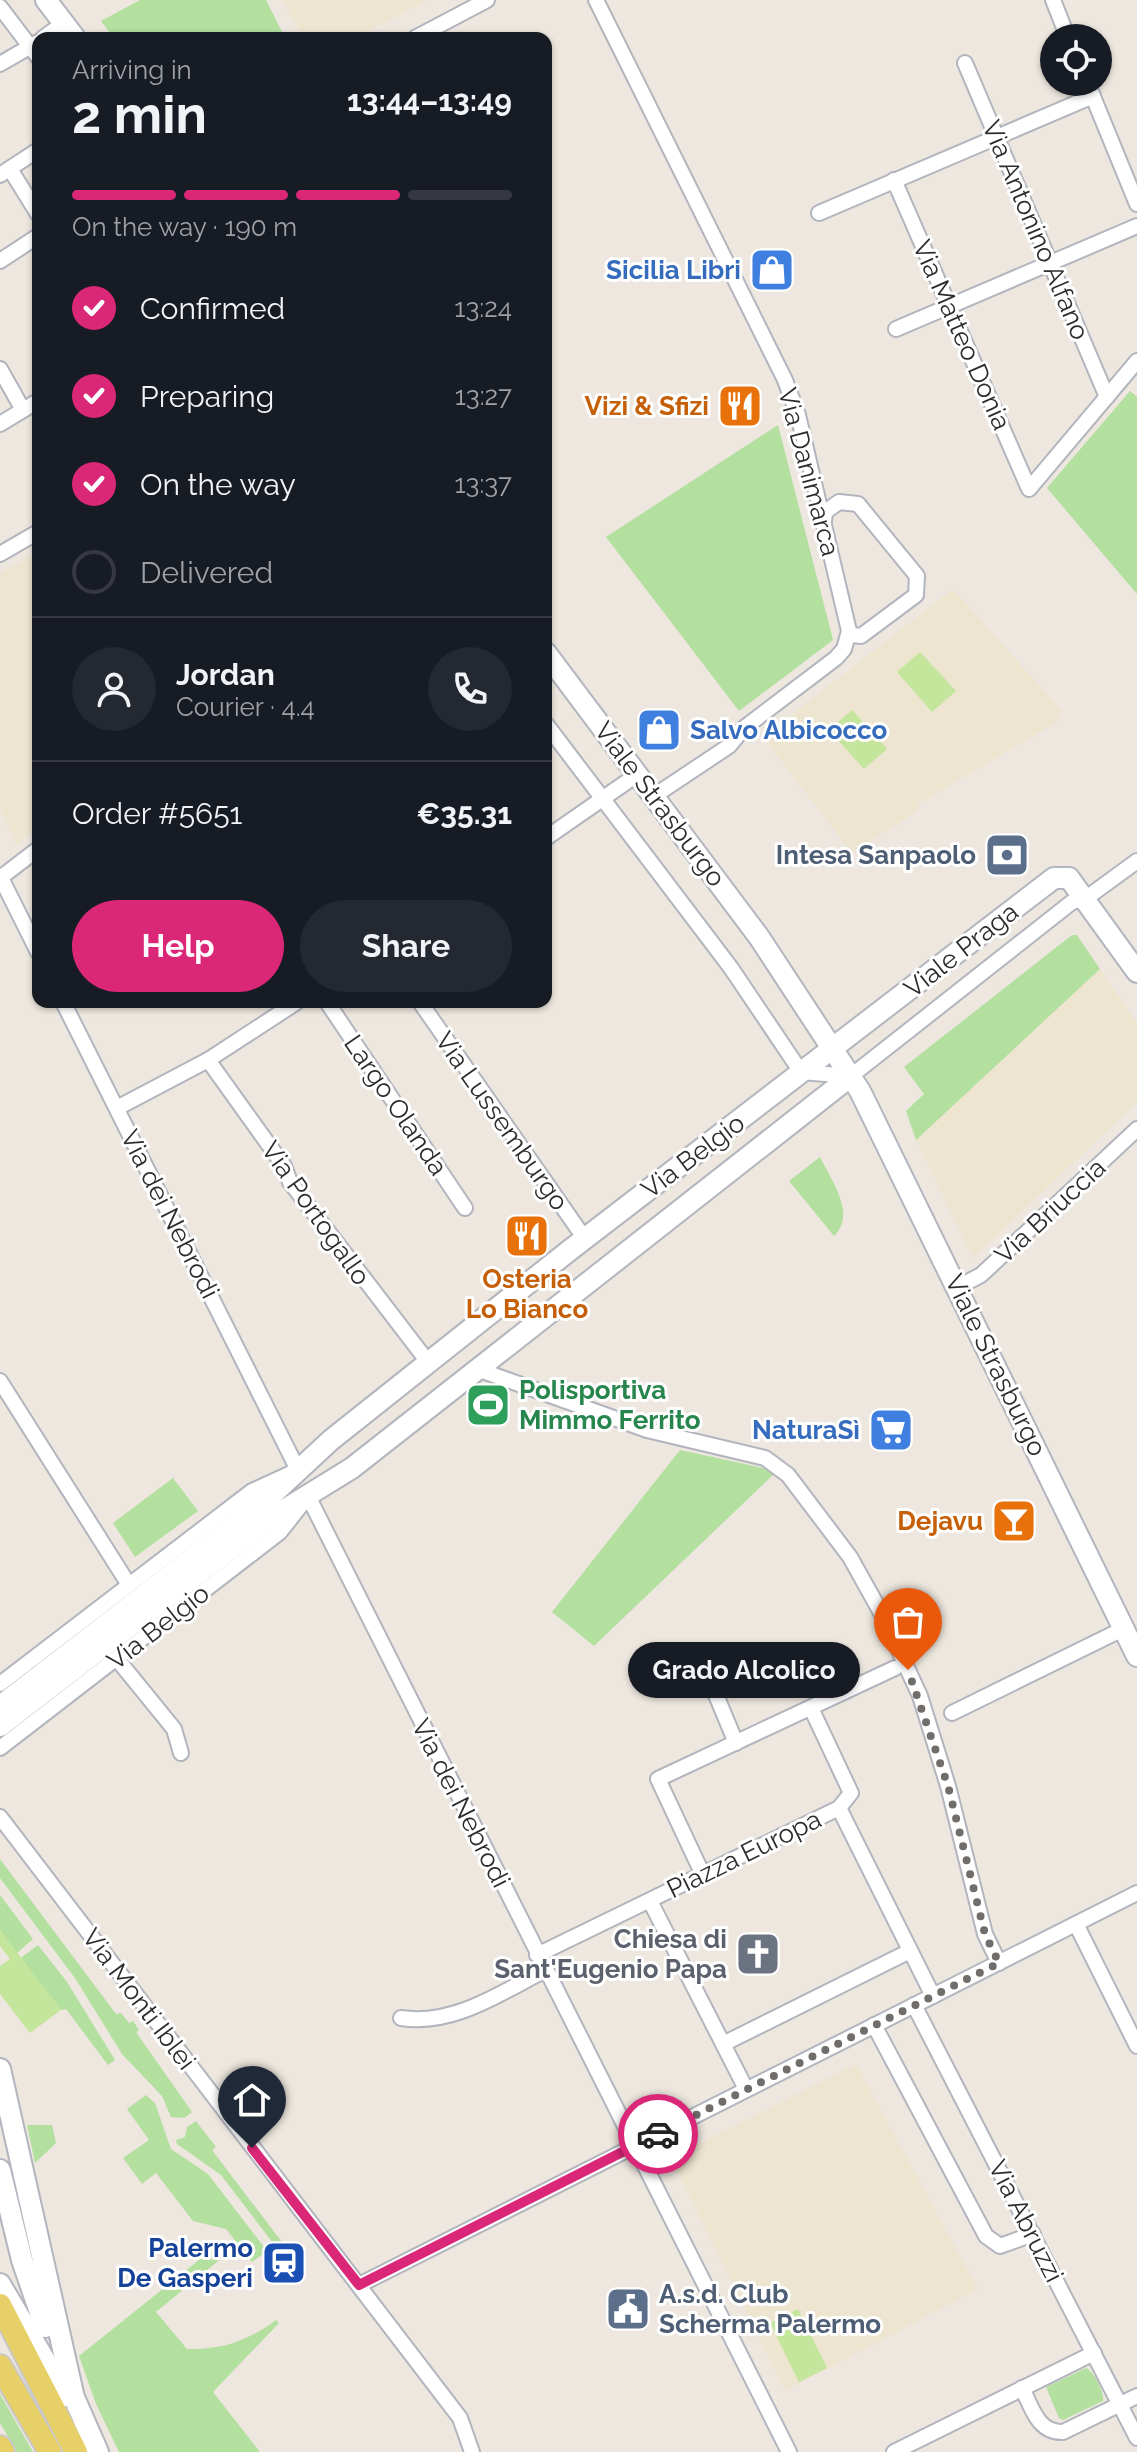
<!DOCTYPE html>
<html lang="en">
<head>
<meta charset="utf-8">
<style>
	body { margin:0; font-family:Raleway,sans-serif; background:#242831; color:#f1f3f6; height:100vh; display:flex; flex-direction:column; font-size:30px; white-space:nowrap }
	* { box-sizing:border-box; margin:0 }
	p { font-size:26px; color:#9ea1a6 }
	.icon { flex:none; width:44px; height:44px; fill:none; stroke:currentColor; stroke-width:2; stroke-linecap:round; stroke-linejoin:round }
	.map { position:relative; flex:1; overflow:hidden }
	.panel { position:absolute; left:32px; top:32px; width:520px; height:976px; display:flex; flex-direction:column; background:#171b24; border-radius:16px; box-shadow:0 2px 6px #0004 }
	.panel>* { flex:none }
	.buttons { position:absolute; left:1040px; top:24px; display:grid; gap:16px }
	.buttons a { display:grid; place-items:center; width:72px; height:72px; border-radius:50%; background:#171b24; box-shadow:0 2px 6px #0004; font-size:40px }
	.pin { position:absolute; display:grid; place-items:center; width:68px; height:68px; color:#fff; margin:-82px -34px; border-radius:50% 50% 50% 0; rotate:-45deg; box-shadow:0 0 8px #0007 }
	.pin .icon { rotate:45deg }
	.courier { position:absolute; display:grid; place-items:center; width:80px; height:80px; margin:-40px; border:6px solid #db2777; border-radius:50%; background:#fff; color:#222; box-shadow:0 2px 10px #0007 }
	.bubble { position:absolute; height:56px; border-radius:28px; background:#171b24; box-shadow:0 2px 6px #0004; font-size:26px; font-weight:700; line-height:56px; text-align:center }
	.overview em { font-style:normal; font-weight:700 }
	.overview div { display:flex; flex-direction:column-reverse }
	.overview { display:flex; align-items:center; justify-content:space-between; height:136px; padding:0 40px }
	h1 { font-size:52px; font-weight:700; line-height:60px }
	.bar { display:grid; grid-template-columns:repeat(4,1fr); gap:12px 8px; align-content:center; height:96px; padding:0 40px }
	.bar i { height:10px; border-radius:6px; background:#363941 }
	.bar .on { background:#db2777 }
	.bar p { grid-column:span 4 }
	.line { display:flex; align-items:center; gap:20px; padding:0 40px; border-top:2px solid #363941 }
	.line div { flex:1 }
	.round { display:grid; place-items:center; flex:none; width:84px; height:84px; border-radius:42px; background:#242831 }
	ol { padding:0 40px; list-style:none }
	li { display:flex; align-items:center; gap:24px; height:88px }
	li p { margin-inline-start:auto }
	li .icon { padding:8px; border-radius:50%; background:#db2777; color:#fff; stroke-width:4 }
	li:last-child { color:#9ea1a6 }
	li i { width:44px; height:44px; border:4px solid #363941; border-radius:50% }
	.primary-button { display:flex; gap:16px; margin-top:auto; padding:16px 40px }
	.primary-button a { flex:1; height:92px; border-radius:48px; background:#db2777; color:#fff; font-size:32px; font-weight:700; line-height:92px; text-align:center }
	.primary-button a+a { background:#242831; color:#f1f3f6 }
	.map>svg:first-child { display:block }
	.education { fill:#ede5d0 }
	.green { fill:#b3df9f }
	.pitch { fill:#c3e69c }
	.lines { fill:none; stroke-linecap:round; stroke-linejoin:round }
	.street-casing { stroke:#b2b5be; stroke-width:18 }
	.secondary-casing { stroke:#b2b5be; stroke-width:24 }
	.primary-casing { stroke:#c8c8c8; stroke-width:26 }
	.street { stroke:#fff; stroke-width:14 }
	.secondary { stroke:#fff; stroke-width:20 }
	.primary { stroke:#e8d068; stroke-width:22 }
	.done { stroke:#706d6b; stroke-width:8; stroke-dasharray:0 14.4 }
	.route { stroke:#db2777; stroke-width:10 }
	.labels { text-anchor:middle; dominant-baseline:central; stroke-width:6; stroke-linejoin:round; paint-order:stroke }
	.street-label { font-size:26px; fill:#2c2c2c; stroke:#fff }
	.shop-label { font-size:26px; font-weight:bold; fill:#366cbe; stroke:#fff; text-anchor:end }
	.food-label { font-size:26px; font-weight:bold; fill:#c56008; stroke:#fff; text-anchor:end }
	.service-label { font-size:26px; font-weight:bold; fill:#4e5e75; stroke:#fff; text-anchor:end }
	.leisure-label { font-size:26px; font-weight:bold; fill:#27864d; stroke:#fff; text-anchor:start }
	.worship-label { font-size:26px; font-weight:bold; fill:#5b616d; stroke:#fff; text-anchor:end }
	.transit-label { font-size:26px; font-weight:bold; fill:#164399; stroke:#fff; text-anchor:end }
</style>
</head>
<body>
<div class="map">
<svg width="1137" height="2452" viewBox="0 0 1137 2452">
	<rect width="100%" height="100%" fill="#ede7df"/>
	<g class="education">
		<polygon points="283,0 428,0 355,38 303,38"/>
		<polygon points="38,552 38,825 17,845 0,808 0,573"/>
		<polygon points="953,589 1062,711 1057,722 917,805 919,810 852,853 763,737"/>
		<polygon points="1100,969 1137,1023 1137,1102 973,1258 916,1140"/>
		<polygon points="856,2064 978,2289 785,2391 671,2158"/>
	</g>
	<g class="green">
		<polygon points="140,0 266,0 285,38 114,38 101,21"/>
		<polygon points="1130,391 1137,397 1137,594 1047,488"/>
		<polygon points="778,425 833,640 739,711 606,537"/>
		<polygon points="1072,935 1077,935 1100,969 916,1140 906,1111 924,1094 904,1067"/>
		<path d="M 820,1157 C 831,1180 857,1214 834,1236 L 789,1181 Z"/>
		<polygon points="680,1450 763,1468 774,1474 594,1646 552,1612"/>
		<polygon points="173,1478 198,1511 135,1557 113,1523"/>
		<polygon points="0,1859 116,2014 121,2013 129,2023 133,2021 139,2030 136,2032 192,2112 184,2118 171,2117 162,2096 122,2054 75,1978 0,1878"/>
		<polygon points="0,1895 33,1939 17,1953 0,1930"/>
		<polygon points="38,1945 67,1982 115,2060 108,2065 66,2009 61,2010 21,1958"/>
		<polygon points="146,2095 155,2103 171,2149 208,2174 267,2251 252,2262 226,2229 193,2221 156,2173 142,2184 123,2158 149,2140 127,2109"/>
		<polygon points="196,2121 216,2147 212,2150 294,2258 282,2269 279,2251 221,2175 177,2144 176,2140 185,2137 187,2127"/>
		<polygon points="27,2125 52,2125 56,2143 35,2163"/>
		<path d="M 210,2241 L 224,2243 L 229,2252 L 156,2312 L 187,2349 C 221,2350 248,2341 276,2320 L 279,2323 L 213,2392 L 260,2452 L 119,2452 L 96,2404 L 79,2356 L 214,2248 Z"/>
		<path d="M 1086,2368 C 1095,2373 1104,2392 1103,2401 L 1063,2420 L 1059,2418 L 1046,2387 Z"/>
		<polygon points="0,2394 33,2452 17,2452 0,2423"/>
	</g>
	<g class="pitch">
		<polygon points="920,652 956,691 932,712 897,672"/>
		<polygon points="852,710 887,749 864,769 829,730"/>
		<polygon points="0,1930 61,2010 30,2033 0,1994 0,1966 10,1959 0,1946"/>
		<polygon points="798,2309 827,2368 799,2382 770,2323"/>
	</g>
	<g class="lines">
		<g class="street-casing">
			<g id="street">
				<polyline points="596,0 785,380 798,415 849,631 844,649 836,658 744,728 729,746 654,796"/>
				<polyline points="1053,0 1068,38"/>
				<polyline points="0,7 38,57"/>
				<polyline points="43,38 64,23"/>
				<polyline points="415,38 487,0"/>
				<polyline points="965,63 1107,397"/>
				<polyline points="0,64 38,42"/>
				<polyline points="1087,82 1137,204"/>
				<polyline points="10,169 38,214"/>
				<polyline points="0,175 38,150"/>
				<polyline points="894,180 1029,489 1137,361"/>
				<polyline points="819,213 1093,96"/>
				<polyline points="0,261 38,236"/>
				<polyline points="896,329 1137,226"/>
				<polyline points="0,369 23,410"/>
				<polyline points="0,424 38,401"/>
				<polyline points="824,521 825,512 839,502 858,504 917,576 916,595 861,636 852,635 849,631"/>
				<polyline points="0,554 38,532"/>
				<polyline points="546,724 731,968 801,1072 851,1076 1072,902 1085,899 1137,861"/>
				<polyline points="546,838 638,774"/>
				<polyline points="0,876 38,952"/>
				<polyline points="0,878 38,849"/>
				<polyline points="327,1002 465,1208"/>
				<polyline points="420,1002 585,1239"/>
				<polyline points="208,1060 284,1166 290,1182 428,1362"/>
				<polyline points="117,1108 208,1060 297,1002"/>
				<polyline points="958,1287 981,1275 1137,1129"/>
				<polyline points="477,1369 647,1430 765,1458 788,1475 850,1557 884,1618 920,1696 948,1786 985,1934 999,1963"/>
				<polyline points="0,1381 129,1585"/>
				<polyline points="308,1496 789,2452"/>
				<polyline points="117,1659 174,1729 181,1753"/>
				<polyline points="709,1678 736,1743"/>
				<polyline points="0,1684 252,1491 298,1470 63,1002"/>
				<polyline points="952,1713 1123,1629"/>
				<polyline points="0,1748 280,1532 306,1499"/>
				<polyline points="839,1808 933,1996"/>
				<polyline points="0,1817 460,2418 472,2452"/>
				<polyline points="703,1875 658,1779 895,1668"/>
				<polyline points="650,1901 746,2089"/>
				<polyline points="1076,1924 1137,2046"/>
				<polyline points="537,1955 839,1808 851,1793 811,1708"/>
				<polyline points="914,2005 1137,2438"/>
				<path d="M 401,2018 C 453,2026 501,1993 545,1970"/>
				<polyline points="874,2025 986,2236 1000,2246 1033,2234"/>
				<polyline points="723,2044 910,1951"/>
				<polyline points="359,2285 1137,1893"/>
				<path d="M 1022,2388 C 1032,2408 1038,2433 1063,2432 L 1137,2396"/>
				<polyline points="894,2452 1094,2353"/>
			</g>
		</g>
		<g class="secondary-casing">
			<g id="secondary">
				<polyline points="46,0 75,38"/>
				<polyline points="546,653 759,937 860,1091 1137,1656"/>
				<polyline points="0,1706 261,1505 331,1440 570,1250 1054,878 1069,878 1137,972"/>
				<polyline points="0,1726 271,1518 352,1468 851,1076"/>
				<polyline points="0,2069 74,2398"/>
				<polyline points="0,2170 22,2260 45,2327"/>
				<polyline points="0,2284 66,2396"/>
				<polyline points="69,2386 98,2452"/>
			</g>
		</g>
		<g class="primary-casing">
			<g id="primary">
				<polyline points="0,2305 76,2452"/>
				<polyline points="0,2366 50,2452"/>
				<polyline points="0,2447 3,2452"/>
			</g>
		</g>
		<use href="#street" class="street"/>
		<use href="#secondary" class="secondary"/>
		<use href="#primary" class="primary"/>
	</g>
	<g class="lines">
		<polyline class="done" points="658,2134 999,1963 985,1934 948,1786 908,1670"/>
		<polyline class="route" points="252,2148 359,2285 658,2134"/>
	</g>
	<defs>
		<g id="shop-square" transform="scale(2.3)"><rect x="-9" y="-9" width="18" height="18" rx="4" fill="#3f7fe0" stroke="#fff"/><path d="M-5-2.5h2.3a2.7 3.5 0 0 1 5.4 0H5L5.5 6h-11ZM-1.5-2.5h3a1.5 2.3 0 0 0-3 0Z" fill="#fff"/></g>
		<g id="restaurant-square" transform="scale(2.3)"><rect x="-9" y="-9" width="18" height="18" rx="4" fill="#e8710a" stroke="#fff"/><path d="M-5-6h1v4h1v-4h1v4h1v-4h1v5L-1.5 .5V6h-2V.5L-5-1ZM5-6V6H3V1.5H1.5Q1.5-4 5-6Z" fill="#fff"/></g>
		<g id="bank-square" transform="scale(2.3)"><rect x="-9" y="-9" width="18" height="18" rx="4" fill="#5c6f8a" stroke="#fff"/><path d="M-6-4H6V4H-6ZM0-2.3a2.3 2.3 0 1 0 0 4.6a2.3 2.3 0 1 0 0-4.6Z" fill="#fff"/></g>
		<g id="stadium-square" transform="scale(2.3)"><rect x="-9" y="-9" width="18" height="18" rx="4" fill="#2e9e5b" stroke="#fff"/><path d="M0-5a6.5 5 0 1 0 0 10a6.5 5 0 1 0 0-10ZM-3.5-1.8h7v3.6h-7Z" fill="#fff"/></g>
		<g id="supermarket-square" transform="scale(2.3)"><rect x="-9" y="-9" width="18" height="18" rx="4" fill="#3f7fe0" stroke="#fff"/><path d="M-6-5.5h2.5l.6 2H6L4.5 2H-2.5L-4.4-4H-6ZM-1.5 3.2a1.3 1.3 0 1 0 .1 0ZM3 3.2a1.3 1.3 0 1 0 .1 0Z" fill="#fff"/></g>
		<g id="bar-square" transform="scale(2.3)"><rect x="-9" y="-9" width="18" height="18" rx="4" fill="#e8710a" stroke="#fff"/><path d="M-6-5H6L.8 .8V4.5H3.5V6h-7V4.5H-.8V.8Z" fill="#fff"/></g>
		<g id="church-square" transform="scale(2.3)"><rect x="-9" y="-9" width="18" height="18" rx="4" fill="#6b7280" stroke="#fff"/><path d="M-1.2-6h2.4v3.5h3.3v2.4h-3.3V6h-2.4V-.1h-3.3v-2.4h3.3Z" fill="#fff"/></g>
		<g id="station-square" transform="scale(2.3)"><rect x="-9" y="-9" width="18" height="18" rx="4" fill="#1a4fb4" stroke="#fff"/><path d="M-3-6H3Q5-6 5-4V2Q5 4 3 4L4.5 6H3L1.5 4h-3L-3 6H-4.5L-3 4Q-5 4-5 2V-4Q-5-6-3-6ZM-3.5-4v3h7v-3ZM-3.5 1v1.5H-2V1ZM2 1v1.5H3.5V1Z" fill="#fff"/></g>
		<g id="civic-square" transform="scale(2.3)"><rect x="-9" y="-9" width="18" height="18" rx="4" fill="#5c6f8a" stroke="#fff"/><path d="M-.6-6.5H3V-4.5H.6V-3L4-1V1h2V6H-6V1h2V-1L-.6-3ZM-1.2 2.5V6h2.4V2.5Z" fill="#fff"/></g>
	</defs>
	<g fill-rule="evenodd">
		<use href="#shop-square" x="772" y="270"/>
		<use href="#restaurant-square" x="740" y="406"/>
		<use href="#shop-square" x="659" y="730"/>
		<use href="#bank-square" x="1007" y="855"/>
		<use href="#restaurant-square" x="527" y="1236"/>
		<use href="#stadium-square" x="488" y="1405"/>
		<use href="#supermarket-square" x="891" y="1430"/>
		<use href="#bar-square" x="1014" y="1521"/>
		<use href="#church-square" x="758" y="1954"/>
		<use href="#station-square" x="284" y="2263"/>
		<use href="#civic-square" x="628" y="2309"/>
	</g>
	<g class="labels">
		<g class="street-label">
			<text transform="translate(1036 230) rotate(67)">Via Antonino Alfano</text>
			<text transform="translate(962 335) rotate(66)">Via Matteo Donia</text>
			<text transform="translate(809 472) rotate(75)">Via Danimarca</text>
			<text transform="translate(660 804) rotate(53)">Viale Strasburgo</text>
			<text transform="translate(961 950) rotate(-38)">Viale Praga</text>
			<text transform="translate(396 1105) rotate(56)">Largo Olanda</text>
			<text transform="translate(502 1121) rotate(55)">Via Lussemburgo</text>
			<text transform="translate(693 1156) rotate(-37)">Via Belgio</text>
			<text transform="translate(1050 1211) rotate(-43)">Via Briuccia</text>
			<text transform="translate(316 1213) rotate(55)">Via Portogallo</text>
			<text transform="translate(170 1214) rotate(63)">Via dei Nebrodi</text>
			<text transform="translate(996 1365) rotate(64)">Viale Strasburgo</text>
			<text transform="translate(158 1627) rotate(-38)">Via Belgio</text>
			<text transform="translate(461 1803) rotate(63)">Via dei Nebrodi</text>
			<text transform="translate(744 1854) rotate(-26)">Piazza Europa</text>
			<text transform="translate(139 1999) rotate(53)">Via Monti Iblei</text>
			<text transform="translate(1026 2221) rotate(63)">Via Abruzzi</text>
		</g>
		<g class="shop-label">
			<text x="741" y="270">Sicilia Libri</text>
			<text x="690" y="730" text-anchor="start">Salvo Albicocco</text>
			<text x="860" y="1430">NaturaSì</text>
		</g>
		<g class="food-label">
			<text x="709" y="406">Vizi &amp; Sfizi</text>
			<text x="527" y="1279" text-anchor="middle">Osteria<tspan x="527" dy="30">Lo Bianco</tspan></text>
			<text x="983" y="1521">Dejavu</text>
		</g>
		<g class="service-label">
			<text x="976" y="855">Intesa Sanpaolo</text>
			<text x="659" y="2294" text-anchor="start">A.s.d. Club<tspan x="659" dy="30">Scherma Palermo</tspan></text>
		</g>
		<g class="leisure-label">
			<text x="519" y="1390">Polisportiva<tspan x="519" dy="30">Mimmo Ferrito</tspan></text>
		</g>
		<g class="worship-label">
			<text x="727" y="1939">Chiesa di<tspan x="727" dy="30">Sant'Eugenio Papa</tspan></text>
		</g>
		<g class="transit-label">
			<text x="253" y="2248">Palermo<tspan x="253" dy="30">De Gasperi</tspan></text>
		</g>
	</g>
</svg>
<div class="buttons">
<a><svg class="icon" aria-label="locate" viewBox="0 0 24 24"><circle cx="12" cy="12" r="6"/><path d="M12 2v4M12 18v4M2 12h4M18 12h4"/></svg></a>
</div>
<div class="pin" style="left:908px;top:1670px;background:#ea580c"><svg class="icon" aria-label="bag" viewBox="0 0 24 24"><path d="M5 8h14l-1 12H6zM9 8a3 3 0 0 1 6 0"/></svg></div>
<div class="pin" style="left:252px;top:2148px;background:#1f2937"><svg class="icon" aria-label="home" viewBox="0 0 24 24"><path d="M3 11l9-7 9 7M6 9v11h12V9"/></svg></div>
<div class="courier" style="left:658px;top:2134px"><svg class="icon" aria-label="car" viewBox="0 0 24 24"><path d="M5 17H2v-5l4-1 3-4h7l3 4 3 1v5h-3M9 17h6M6 11h13"/><circle cx="7" cy="17" r="2"/><circle cx="17" cy="17" r="2"/></svg></div>
<div class="bubble" style="left:628px;top:1642px;width:232px">Grado Alcolico</div>
<section class="panel">
<div class="overview"><div><h1>2 min</h1><p>Arriving in</p></div><em>13:44–13:49</em></div>
<div class="bar"><i class="on"></i><i class="on"></i><i class="on"></i><i></i><p>On the way · 190 m</p></div>
<ol>
<li><svg class="icon" aria-label="check" viewBox="0 0 24 24"><path d="M5 12l5 5 9-10"/></svg>Confirmed<p>13:24</p></li>
<li><svg class="icon" aria-label="check" viewBox="0 0 24 24"><path d="M5 12l5 5 9-10"/></svg>Preparing<p>13:27</p></li>
<li><svg class="icon" aria-label="check" viewBox="0 0 24 24"><path d="M5 12l5 5 9-10"/></svg>On the way<p>13:37</p></li>
<li><i></i>Delivered</li>
</ol>
<div class="line" style="height:144px"><a class="round"><svg class="icon" aria-label="person" viewBox="0 0 24 24"><circle cx="12" cy="8" r="4"/><path d="M4 21q1-7 8-7t8 7"/></svg></a><div><b>Jordan</b><p>Courier · 4.4</p></div><a class="round"><svg class="icon" aria-label="phone" viewBox="0 0 24 24"><path d="M5 4h4l2 5-3 2q2 4 5 5l2-3 5 2v4C11 20 4 13 5 4z"/></svg></a></div>
<div class="line" style="height:104px"><div>Order #5651</div><b>€35.31</b></div>
<div class="primary-button"><a>Help</a><a>Share</a></div>
</section>
</div>
</body>
</html>
